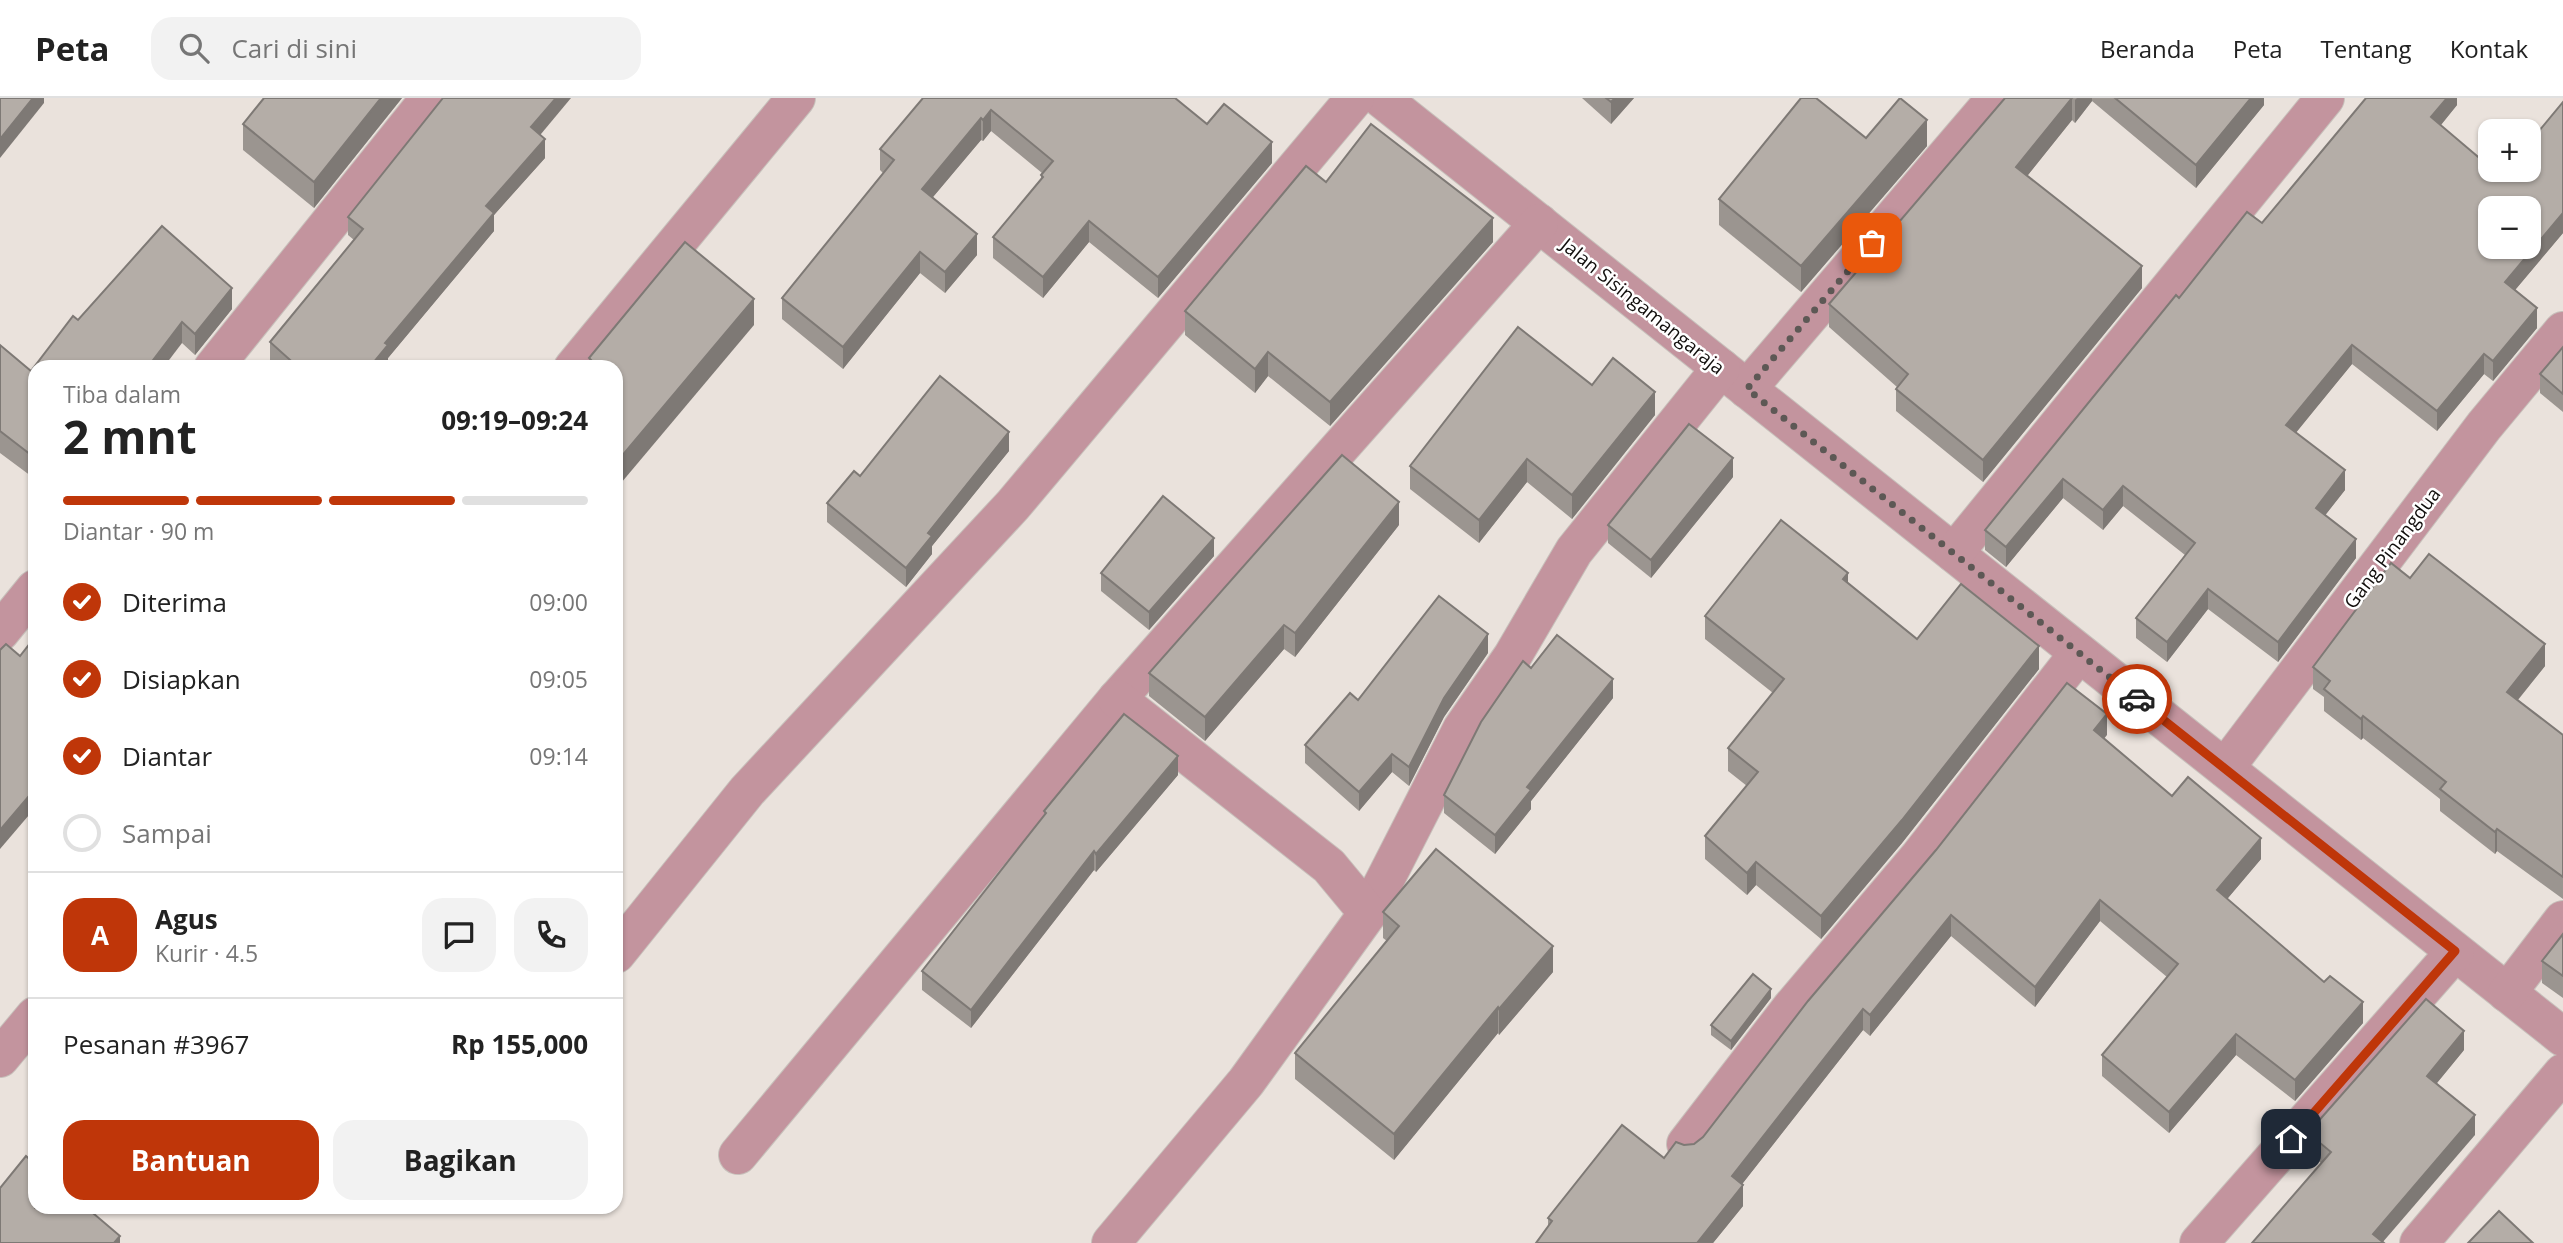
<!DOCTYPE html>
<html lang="id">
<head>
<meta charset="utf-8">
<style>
	body { margin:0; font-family:"Open Sans",sans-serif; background:#f2f2f2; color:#222; height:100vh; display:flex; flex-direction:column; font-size:26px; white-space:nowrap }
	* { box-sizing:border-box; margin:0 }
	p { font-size:23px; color:#767676 }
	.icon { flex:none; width:38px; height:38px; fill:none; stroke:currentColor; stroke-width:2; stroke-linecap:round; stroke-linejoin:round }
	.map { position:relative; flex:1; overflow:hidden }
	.drawer { position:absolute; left:28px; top:262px; width:595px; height:854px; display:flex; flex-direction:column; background:#fff; border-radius:21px; box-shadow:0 2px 5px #0004 }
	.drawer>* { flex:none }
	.buttons { position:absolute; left:2478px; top:21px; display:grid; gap:14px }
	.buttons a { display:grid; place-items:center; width:63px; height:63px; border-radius:14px; background:#fff; box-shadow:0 2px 5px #0004; font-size:35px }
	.pin { position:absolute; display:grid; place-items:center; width:60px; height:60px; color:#fff; margin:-30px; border-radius:14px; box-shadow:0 4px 10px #0006 }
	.courier { position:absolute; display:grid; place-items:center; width:70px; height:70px; margin:-35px; border:5px solid #bf3609; border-radius:50%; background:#fff; color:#222; box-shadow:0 2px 9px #0007 }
	.overview em { font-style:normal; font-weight:700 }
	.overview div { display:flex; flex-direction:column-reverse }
	.overview { display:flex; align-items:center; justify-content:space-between; height:119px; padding:0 35px }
	h1 { font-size:46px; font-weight:700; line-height:52px }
	.bar { display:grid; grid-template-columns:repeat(4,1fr); gap:10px 7px; align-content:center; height:84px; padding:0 35px }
	.bar i { height:9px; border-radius:5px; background:#e0e0e0 }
	.bar .active { background:#bf3609 }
	.bar p { grid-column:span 4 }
	.line { display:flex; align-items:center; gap:18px; padding:0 35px; border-top:2px solid #e0e0e0 }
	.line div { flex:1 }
	.round { display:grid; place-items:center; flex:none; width:74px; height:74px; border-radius:21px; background:#f2f2f2 }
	ol { padding:0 35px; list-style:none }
	li { display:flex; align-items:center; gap:21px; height:77px }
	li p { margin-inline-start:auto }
	li .icon { padding:7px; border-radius:50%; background:#bf3609; color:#fff; stroke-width:4 }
	li:last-child { color:#767676 }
	li i { width:38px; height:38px; border:4px solid #e0e0e0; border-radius:50% }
	.action { display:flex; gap:14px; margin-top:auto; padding:14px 35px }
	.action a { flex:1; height:80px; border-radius:21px; background:#bf3609; color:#fff; font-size:28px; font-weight:700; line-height:80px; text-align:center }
	.action a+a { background:#f2f2f2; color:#222 }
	header { display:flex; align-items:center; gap:42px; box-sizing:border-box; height:98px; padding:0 35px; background:#fff; border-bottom:2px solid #e0e0e0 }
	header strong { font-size:33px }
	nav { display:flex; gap:38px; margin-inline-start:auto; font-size:24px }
	.search { width:490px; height:63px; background:#f2f2f2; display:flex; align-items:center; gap:18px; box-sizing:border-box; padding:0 24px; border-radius:21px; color:#767676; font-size:26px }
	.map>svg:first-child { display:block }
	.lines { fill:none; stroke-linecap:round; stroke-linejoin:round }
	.minor-casing { stroke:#c7c0bb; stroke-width:40 }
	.minor { stroke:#c3949e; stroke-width:38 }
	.wall { fill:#9b9590 }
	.shaded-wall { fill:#7e7975 }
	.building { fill:#b4ada7; stroke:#7e7975; stroke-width:2; fill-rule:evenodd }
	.done { stroke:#5d5855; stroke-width:7; stroke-dasharray:0 12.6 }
	.route { stroke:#bf3609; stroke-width:9 }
	.labels { text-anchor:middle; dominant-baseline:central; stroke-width:5; stroke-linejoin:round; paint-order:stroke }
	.street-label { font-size:19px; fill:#110e0c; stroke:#fff }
</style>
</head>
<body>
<header>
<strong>Peta</strong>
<div class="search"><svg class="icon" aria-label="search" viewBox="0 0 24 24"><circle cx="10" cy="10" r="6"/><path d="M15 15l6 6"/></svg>Cari di sini</div>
<nav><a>Beranda</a><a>Peta</a><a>Tentang</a><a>Kontak</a></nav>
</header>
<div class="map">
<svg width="2563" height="1145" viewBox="0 0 2563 1145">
	<rect width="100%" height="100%" fill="#eae2dc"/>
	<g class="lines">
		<g class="minor-casing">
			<g id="minor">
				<polyline points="1381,0 2563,939"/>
				<polyline points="213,270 430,0"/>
				<polyline points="573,270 796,0"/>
				<polyline points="1747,291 1996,0"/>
				<polyline points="1954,455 2325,0"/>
				<polyline points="0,534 35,491"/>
				<polyline points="2225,670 2484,328 2563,233"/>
				<polyline points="1368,815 1462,631 1512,559 1574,453 1721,270"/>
				<polyline points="616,856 747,693 1013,407 1355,0"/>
				<polyline points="2507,895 2563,822"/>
				<polyline points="0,960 35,918"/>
				<polyline points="1686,1046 1791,910 1919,759 2079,555"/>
				<polyline points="738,1057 1117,601 1539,125"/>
				<polyline points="1111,1145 1246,984 1368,815 1329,768 1117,601"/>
				<polyline points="2199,1145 2455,854"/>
				<polyline points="2419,1145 2563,975"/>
			</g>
		</g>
		<use href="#minor" class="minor"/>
	</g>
	<g class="wall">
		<polygon points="402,0 314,110 243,52 243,26"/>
		<polygon points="923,0 1207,26 1272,65 1158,200 1089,144 1043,200 993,160 993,139 1041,81 1041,77 1042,75 991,33 983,43 981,42 933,99 977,157 945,195 920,175 843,271 782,221 782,200 883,75 880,72 880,51"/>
		<polygon points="1582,0 1634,0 1611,26"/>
		<polygon points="2005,0 2264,0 2264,7 2196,90 2092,3 2075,25 2072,22 2027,78 2142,190 1983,384 1896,313 1896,291 1897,289 1829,229 1829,206"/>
		<polygon points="2457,0 2457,7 2441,27 2563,135 2515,192 2537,230 2493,283 2484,276 2437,333 2352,266 2296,334 2345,392 2325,417 2356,460 2278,564 2208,511 2167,564 2136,540 2136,520 2185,457 2123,408 2103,432 2063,400 2006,469 1985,452 1985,432 2262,125"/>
		<polygon points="540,37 545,60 494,117 494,133 388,260 388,266 385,270 277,270 270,263 270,244 354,142 348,137 348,119"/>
		<polygon points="1866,40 1927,48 1801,194 1719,127 1719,101"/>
		<polygon points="1326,84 1493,144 1330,328 1268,278 1255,295 1185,237 1185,213"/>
		<polygon points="232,211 195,257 182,245 35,270 35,381 0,355 0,247 31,273 78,222"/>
		<polygon points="754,227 616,270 589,270 589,260"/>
		<polygon points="2563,249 2563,314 2540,295 2540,276"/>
		<polygon points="1592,287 1655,317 1572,421 1527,384 1479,445 1410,391 1410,368"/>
		<polygon points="1009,353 932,448 932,456 906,489 827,424 827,405 860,378"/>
		<polygon points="1733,379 1651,480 1608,445 1608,427"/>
		<polygon points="1399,427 1295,559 1284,551 1205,643 1149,598 1149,575"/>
		<polygon points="1214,458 1149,532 1101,493 1101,475"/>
		<polygon points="2410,480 2545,568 2518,602 2563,637 2563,801 2497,753 2495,756 2440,713 2440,701 2363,640 2361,642 2324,613 2324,599 2313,591 2313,569"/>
		<polygon points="1848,485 1917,541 2039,571 1902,745 1821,841 1756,787 1747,797 1705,761 1705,738 1747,688 1728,673 1728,650 1773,595 1705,541 1705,518"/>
		<polygon points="1488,555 1444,619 1409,688 1392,674 1359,713 1305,665 1305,647"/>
		<polygon points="1531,570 1613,600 1531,703 1531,711 1495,756 1444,715 1444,697"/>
		<polygon points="2107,637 2104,640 2172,698 2261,761 2227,801 2363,925 2295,1003 2236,957 2169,1035 2102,978 2102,957 2167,879 2100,823 2035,909 1951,838 1870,938 1863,932 1742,1086 1743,1108 1713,1145 1536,1145 1548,1129 1548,1120 1664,1060 1684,1047 1694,1046 1703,1039"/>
		<polygon points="1178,677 1096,774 1094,772 971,930 922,892 922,873 1044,717 1044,713"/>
		<polygon points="1383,814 1553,874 1499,937 1498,935 1394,1062 1295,981 1295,955 1387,843 1383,840"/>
		<polygon points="2563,836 2563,900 2542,885 2542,863"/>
		<polygon points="1771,900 1731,952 1711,937 1711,927"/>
		<polygon points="2464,952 2437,985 2475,1037 2321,1065 2308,1055 2308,1035"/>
	</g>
	<g class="shaded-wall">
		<polygon points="33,0 44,0 44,5 0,60 0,41"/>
		<polygon points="381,0 402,0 314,110 314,84"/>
		<polygon points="556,0 571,0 531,48 531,29"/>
		<polygon points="1615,0 1634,0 1611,26 1611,4"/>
		<polygon points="2072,0 2072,22 2016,92 2016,69"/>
		<polygon points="2077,0 2092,0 2092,3 2075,25 2075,2"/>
		<polygon points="2251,0 2264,0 2264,7 2196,90 2196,67"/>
		<polygon points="2447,0 2457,0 2457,7 2431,39 2431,19"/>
		<polygon points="991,12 991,33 983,43 983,22"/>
		<polygon points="981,20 981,42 922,112 922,91"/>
		<polygon points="1927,22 1927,48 1801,194 1801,168"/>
		<polygon points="545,41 545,60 494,117 494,133 388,260 388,266 385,270 369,270 385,245 486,108"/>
		<polygon points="1272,44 1272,65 1158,200 1158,179"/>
		<polygon points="2563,115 2563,135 2505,204 2505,184"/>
		<polygon points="1493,120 1493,144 1330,328 1330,304"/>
		<polygon points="1089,123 1089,144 1043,200 1043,179"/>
		<polygon points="977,136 977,157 945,195 945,174"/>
		<polygon points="920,154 920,175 843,271 843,249"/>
		<polygon points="2142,168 2142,190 1983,384 1983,362"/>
		<polygon points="232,190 232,211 195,257 195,236"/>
		<polygon points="754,201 754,227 616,391 616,365"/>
		<polygon points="2537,210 2537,230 2493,283 2493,263"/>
		<polygon points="182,224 182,245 163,270 147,270"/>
		<polygon points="2352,247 2352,266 2286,347 2286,327"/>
		<polygon points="1268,254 1268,278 1255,295 1255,271"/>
		<polygon points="2484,256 2484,276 2437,333 2437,313"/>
		<polygon points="1655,294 1655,317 1572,421 1572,397"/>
		<polygon points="1009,334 1009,353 932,448 932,456 906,489 906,470 928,435"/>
		<polygon points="1733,360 1733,379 1651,480 1651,462"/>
		<polygon points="1527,361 1527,384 1479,445 1479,422"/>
		<polygon points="2345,372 2345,392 2316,429 2316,410"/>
		<polygon points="2063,381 2063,400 2006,469 2006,449"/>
		<polygon points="2123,388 2123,408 2103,432 2103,412"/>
		<polygon points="1399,404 1399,427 1295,559 1295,535"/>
		<polygon points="1214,440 1214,458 1149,532 1149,514"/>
		<polygon points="2356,441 2356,460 2278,564 2278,544"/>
		<polygon points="1848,475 1848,498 1843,481"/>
		<polygon points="2208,491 2208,511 2167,564 2167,544"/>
		<polygon points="1284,527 1284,551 1205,643 1205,619"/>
		<polygon points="1488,536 1488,555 1444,619 1409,688 1409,669 1444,600"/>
		<polygon points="2545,546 2545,568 2507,615 2507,594"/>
		<polygon points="2039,548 2039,571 1902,745 1821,841 1821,818"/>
		<polygon points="1613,581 1613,600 1531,703 1531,711 1495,756 1495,737 1527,689"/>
		<polygon points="2107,616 2107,637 2094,653 2094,632"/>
		<polygon points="2363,618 2363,640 2361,642 2361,621"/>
		<polygon points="1392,656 1392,674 1359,713 1359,694"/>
		<polygon points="1178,658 1178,677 1096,774 1096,756"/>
		<polygon points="35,691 35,710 0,751 0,732"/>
		<polygon points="2497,731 2497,753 2495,756 2495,734"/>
		<polygon points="2261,740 2261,761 2217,813 2217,792"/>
		<polygon points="1094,753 1094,772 971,930 971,912"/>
		<polygon points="1756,764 1756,787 1747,797 1747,775"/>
		<polygon points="2100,802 2100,823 2035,909 2035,889"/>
		<polygon points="1951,817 1951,838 1870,938 1870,917"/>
		<polygon points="1553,848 1553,874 1499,937 1499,911"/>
		<polygon points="1771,891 1771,900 1731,952 1731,943"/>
		<polygon points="2363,904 2363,925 2295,1003 2295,982"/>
		<polygon points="1498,909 1498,935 1394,1062 1394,1036"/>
		<polygon points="1863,911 1863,932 1732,1099 1732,1078"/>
		<polygon points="2464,933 2464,952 2427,997 2427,978"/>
		<polygon points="2236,936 2236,957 2169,1035 2169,1014"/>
		<polygon points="2475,1017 2475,1037 2382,1145 2373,1136"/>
		<polygon points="1743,1087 1743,1108 1713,1145 1697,1145"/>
		<polygon points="120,1138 120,1145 114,1145"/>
	</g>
	<g class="building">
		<polygon points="0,0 33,0 0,41"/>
		<polygon points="264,0 381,0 314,84 243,26"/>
		<polygon points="443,0 556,0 531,29 545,41 486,108 494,115 385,245 388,247 369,270 299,270 270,244 363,131 348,119"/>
		<polygon points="923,0 1175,0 1207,26 1224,6 1272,44 1158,179 1089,123 1043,179 993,139 1043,79 1041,77 1053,63 991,12 983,22 981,20 922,91 977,136 945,174 920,154 843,249 782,200 894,62 880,51"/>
		<polygon points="1606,0 1615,0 1611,4"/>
		<polygon points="1801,0 1816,0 1866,40 1900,0 1927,22 1801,168 1719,101"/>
		<polygon points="2005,0 2072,0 2016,69 2142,168 1983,362 1896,291 1908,276 1829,206"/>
		<polygon points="2115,0 2251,0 2196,67"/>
		<path d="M 2366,0 L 2447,0 L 2431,19 L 2490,69 L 2490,72 L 2494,72 L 2501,78 L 2506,72 L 2529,72 L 2529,45 L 2563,4 L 2563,115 L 2505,184 L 2537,210 L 2493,263 L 2484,256 L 2437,313 L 2352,247 L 2286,327 L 2345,372 L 2316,410 L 2356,441 L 2278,544 L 2208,491 L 2167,544 L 2136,520 L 2195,445 L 2123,388 L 2103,412 L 2063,381 L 2006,449 L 1985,432 L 2176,197 L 2179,200 L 2247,114 L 2262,125 ZM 2490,110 L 2529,110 L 2529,149 L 2490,149 Z"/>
		<polygon points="1371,26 1493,120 1330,304 1268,254 1255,271 1185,213 1306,68 1326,84"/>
		<polygon points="162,128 232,190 195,236 182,224 147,270 35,270 35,360 0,333 0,247 31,273 73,218 78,222"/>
		<polygon points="685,144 754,201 616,365 616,270 599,270 589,260"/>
		<polygon points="1518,229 1592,287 1613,260 1655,294 1572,397 1527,361 1479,422 1410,368"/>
		<polygon points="2563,249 2563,296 2540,276"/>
		<polygon points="940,278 1009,334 928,435 932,438 906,470 827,405 854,373 860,378"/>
		<polygon points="1689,326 1733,360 1651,462 1608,427"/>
		<polygon points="1342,357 1399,404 1295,535 1284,527 1205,619 1149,575"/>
		<polygon points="1163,398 1214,440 1149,514 1101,475"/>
		<polygon points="1781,422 1848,475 1843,481 1917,541 1961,486 2039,548 1902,722 1821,818 1756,764 1747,775 1705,738 1758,674 1728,650 1784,581 1705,518"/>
		<polygon points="2429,456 2545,546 2507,594 2563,637 2563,779 2497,731 2495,734 2440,691 2446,684 2363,618 2361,621 2324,591 2330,583 2313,569 2391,465 2410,480"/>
		<polygon points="1439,498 1488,536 1444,600 1409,669 1392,656 1359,694 1305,647 1350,595 1358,602"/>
		<polygon points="1557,537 1613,581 1527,689 1531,692 1495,737 1444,697 1481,624 1523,563 1531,570"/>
		<polygon points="35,539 35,691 0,732 0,552 6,546 20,558"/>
		<polygon points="2067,585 2107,616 2094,632 2172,698 2188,679 2261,740 2217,792 2324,884 2330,878 2363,904 2295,982 2236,936 2169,1014 2102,957 2178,866 2100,802 2035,889 1951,817 1870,917 1863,911 1732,1078 1743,1087 1697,1145 1536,1145 1552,1123 1548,1120 1622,1027 1664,1060 1676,1044 1684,1047 1694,1046 1703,1039 1808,903 1936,752"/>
		<polygon points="1124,616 1178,658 1096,756 1094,753 971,912 922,873 1046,715 1044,713"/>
		<polygon points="1436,751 1553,848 1499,911 1498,909 1394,1036 1295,955 1399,828 1383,814"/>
		<polygon points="2563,836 2563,878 2542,863"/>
		<polygon points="1753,876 1771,891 1731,943 1711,927"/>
		<polygon points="2426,901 2464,933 2427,978 2475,1017 2373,1136 2384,1145 2252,1145 2331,1054 2308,1035"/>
		<polygon points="26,1058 35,1066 35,1110 87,1110 120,1138 114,1145 0,1145 0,1090"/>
		<polygon points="2499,1113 2533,1145 2468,1145"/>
	</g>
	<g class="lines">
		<polyline class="done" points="1872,145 1747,291 2137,601"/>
		<polyline class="route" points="2137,601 2455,853 2291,1041"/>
	</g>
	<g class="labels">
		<g class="street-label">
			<text transform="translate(1643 208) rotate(39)">Jalan Sisingamangaraja</text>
			<text transform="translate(2392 450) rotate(-53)">Gang Pinangdua</text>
		</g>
	</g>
</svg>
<div class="buttons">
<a>+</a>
<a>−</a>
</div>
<div class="pin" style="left:1872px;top:145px;background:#ea580c"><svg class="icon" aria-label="bag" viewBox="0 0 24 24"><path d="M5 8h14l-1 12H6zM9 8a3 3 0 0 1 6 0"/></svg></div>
<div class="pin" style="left:2291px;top:1041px;background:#1f2937"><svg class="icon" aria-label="home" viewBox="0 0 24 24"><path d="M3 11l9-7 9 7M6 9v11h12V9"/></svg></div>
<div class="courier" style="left:2137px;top:601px"><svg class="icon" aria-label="car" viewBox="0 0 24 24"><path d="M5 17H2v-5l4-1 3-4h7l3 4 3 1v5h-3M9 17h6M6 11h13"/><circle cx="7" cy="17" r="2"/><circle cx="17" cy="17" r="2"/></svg></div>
<section class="drawer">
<div class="overview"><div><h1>2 mnt</h1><p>Tiba dalam</p></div><em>09:19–09:24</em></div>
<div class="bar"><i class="active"></i><i class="active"></i><i class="active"></i><i></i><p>Diantar · 90 m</p></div>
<ol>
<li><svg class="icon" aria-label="check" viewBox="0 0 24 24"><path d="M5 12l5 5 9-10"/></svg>Diterima<p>09:00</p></li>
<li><svg class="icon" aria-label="check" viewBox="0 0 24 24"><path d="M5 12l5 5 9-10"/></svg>Disiapkan<p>09:05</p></li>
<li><svg class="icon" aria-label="check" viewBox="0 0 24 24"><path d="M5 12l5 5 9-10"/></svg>Diantar<p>09:14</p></li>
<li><i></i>Sampai</li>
</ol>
<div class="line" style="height:126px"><b class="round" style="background:#bf3609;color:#fff">A</b><div><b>Agus</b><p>Kurir · 4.5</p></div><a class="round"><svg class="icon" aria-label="chat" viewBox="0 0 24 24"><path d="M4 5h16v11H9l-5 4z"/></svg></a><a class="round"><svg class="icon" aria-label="phone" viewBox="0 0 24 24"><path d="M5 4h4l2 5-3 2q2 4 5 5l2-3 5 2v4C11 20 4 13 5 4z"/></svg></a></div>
<div class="line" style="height:91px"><div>Pesanan #3967</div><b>Rp 155,000</b></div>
<div class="action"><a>Bantuan</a><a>Bagikan</a></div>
</section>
</div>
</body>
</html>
